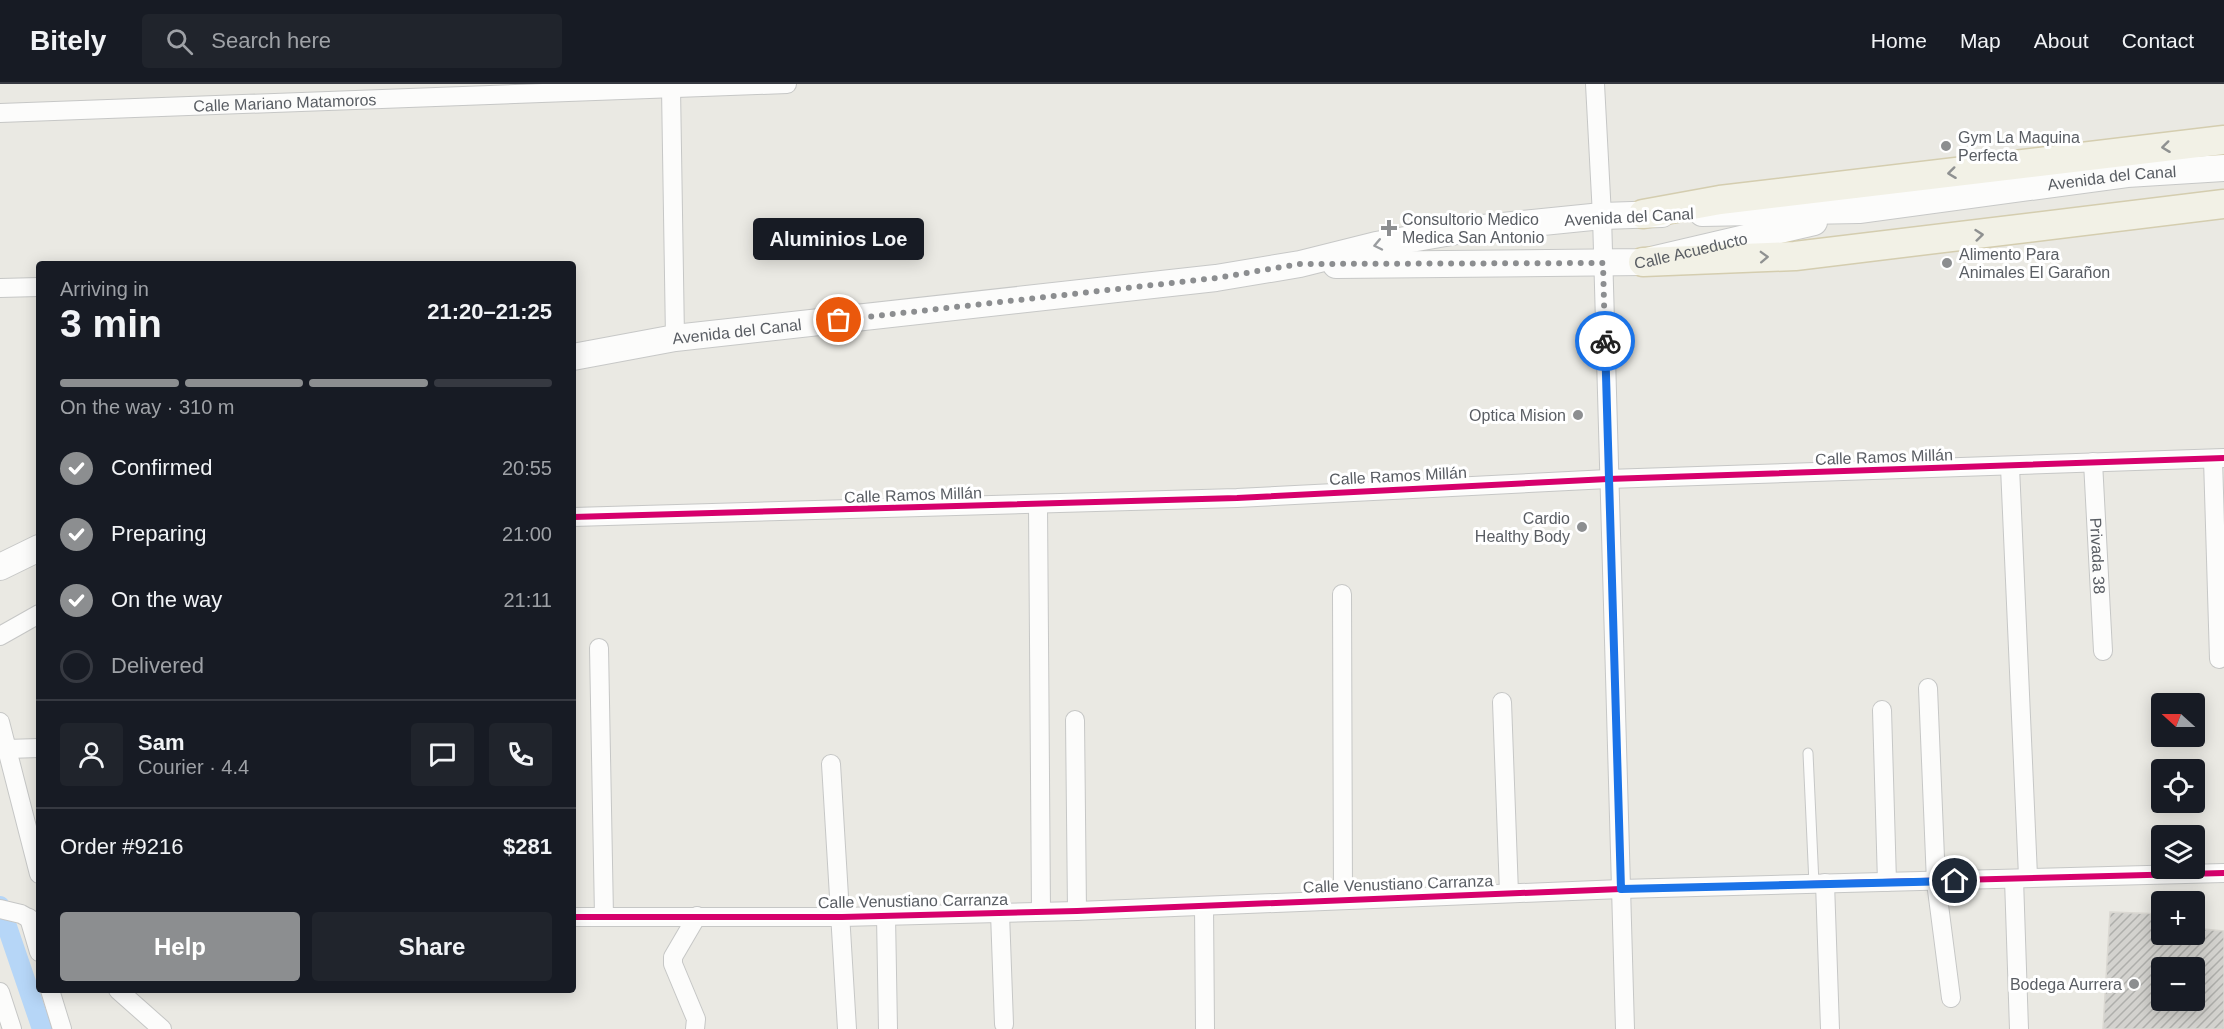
<!DOCTYPE html>
<html lang="en">
<head>
<meta charset="utf-8">
<style>
	body { margin:0; font-family:Arial,sans-serif; background:#20242c; color:#f1f3f6; height:100vh; display:flex; flex-direction:column; font-size:22px; white-space:nowrap }
	* { box-sizing:border-box; margin:0 }
	p { font-size:20px; color:#9ea1a6 }
	.icon { flex:none; width:33px; height:33px; fill:none; stroke:currentColor; stroke-width:2; stroke-linecap:round; stroke-linejoin:round }
	.map { position:relative; flex:1; overflow:hidden }
	.details { position:absolute; left:36px; top:177px; width:540px; height:732px; display:flex; flex-direction:column; background:#171b24; border-radius:6px; box-shadow:0 3px 15px #0003 }
	.details>* { flex:none }
	.needle { width:39px; rotate:291deg }
	.fabs { position:absolute; left:2151px; top:609px; display:grid; gap:12px }
	.fabs a { display:grid; place-items:center; width:54px; height:54px; border-radius:6px; background:#171b24; box-shadow:0 3px 15px #0003; font-size:30px }
	.pin { position:absolute; display:grid; place-items:center; width:51px; height:51px; color:#fff; margin:-26px; border:3px solid #fff; border-radius:50%; box-shadow:0 2px 6px #0007 }
	.courier { position:absolute; display:grid; place-items:center; width:60px; height:60px; margin:-30px; border:4px solid #1a73e8; border-radius:50%; background:#fff; color:#222; box-shadow:0 2px 8px #0007 }
	.bubble { position:absolute; height:42px; border-radius:6px; background:#171b24; box-shadow:0 3px 15px #0003; font-size:20px; font-weight:700; line-height:42px; text-align:center }
	.head em { font-style:normal; font-weight:700 }
	.head div { display:flex; flex-direction:column-reverse }
	.head { display:flex; align-items:center; justify-content:space-between; height:102px; padding:0 24px }
	h1 { font-size:39px; font-weight:700; line-height:45px }
	.bar { display:grid; grid-template-columns:repeat(4,1fr); gap:9px 6px; align-content:center; height:72px; padding:0 24px }
	.bar i { height:8px; border-radius:4px; background:#363941 }
	.bar .current { background:#8c8e90 }
	.bar p { grid-column:span 4 }
	.line { display:flex; align-items:center; gap:15px; padding:0 24px; border-top:2px solid #363941 }
	.line div { flex:1 }
	.round { display:grid; place-items:center; flex:none; width:63px; height:63px; border-radius:6px; background:#20242c }
	ol { padding:0 24px; list-style:none }
	li { display:flex; align-items:center; gap:18px; height:66px }
	li p { margin-inline-start:auto }
	li .icon { padding:6px; border-radius:50%; background:#8c8e90; color:#fff; stroke-width:4 }
	li:last-child { color:#9ea1a6 }
	li i { width:33px; height:33px; border:3px solid #363941; border-radius:50% }
	.cta { display:flex; gap:12px; margin-top:auto; padding:12px 24px }
	.cta a { flex:1; height:69px; border-radius:6px; background:#8c8e90; color:#fff; font-size:24px; font-weight:700; line-height:69px; text-align:center }
	.cta a+a { background:#20242c; color:#f1f3f6 }
	header { display:flex; align-items:center; gap:36px; box-sizing:border-box; height:84px; padding:0 30px; background:#171b24; border-bottom:2px solid #363941 }
	header strong { font-size:28px }
	nav { display:flex; gap:33px; margin-inline-start:auto; font-size:21px }
	.search { width:420px; height:54px; background:#20242c; display:flex; align-items:center; gap:15px; box-sizing:border-box; padding:0 21px; border-radius:6px; color:#9ea1a6; font-size:22px }
	.map>svg:first-child { display:block }
	.lines { fill:none; stroke-linecap:round; stroke-linejoin:round }
	.canal { stroke:#b6d6f7; stroke-width:20 }
	.building { fill:url(#building-hatch); stroke:#dad8d2; stroke-width:1.5; fill-rule:evenodd }
	.lane-casing { stroke:#c6c7c6; stroke-width:11 }
	.street-casing { stroke:#c6c7c6; stroke-width:20 }
	.secondary-casing { stroke:#c7c8c7; stroke-width:28 }
	.primary-casing { stroke:#d4cdaf; stroke-width:31 }
	.lane { stroke:#fcfcfb; stroke-width:9 }
	.street { stroke:#fcfcfb; stroke-width:18 }
	.secondary { stroke:#fcfcfb; stroke-width:26 }
	.primary { stroke:#f2f1e6; stroke-width:28 }
	.cycleway-casing { stroke:#fff; stroke-width:10 }
	.cycleway { stroke:#d6006c; stroke-width:6 }
	.oneway { stroke:#8f9191 }
	.oneway2 { stroke:#9a9da0 }
	.done { stroke:#8c8e90; stroke-width:6; stroke-dasharray:0 10.8 }
	.route { stroke:#1a73e8; stroke-width:8 }
	.poi-dot { fill:#8c8e90; stroke:#fff; stroke-width:2 }
	.labels { text-anchor:middle; dominant-baseline:central; stroke-width:6; stroke-linejoin:round; paint-order:stroke }
	.street-label { font-size:16px; fill:#595d63; stroke:#fff }
	.poi-label { font-size:16px; fill:#595d63; stroke:#fff; text-anchor:start }
</style>
</head>
<body>
<header>
<strong>Bitely</strong>
<div class="search"><svg class="icon" aria-label="search" viewBox="0 0 24 24"><circle cx="10" cy="10" r="6"/><path d="M15 15l6 6"/></svg>Search here</div>
<nav><a>Home</a><a>Map</a><a>About</a><a>Contact</a></nav>
</header>
<div class="map">
<svg width="2224" height="945" viewBox="0 0 2224 945">
	<defs>
		<pattern id="building-hatch" width="6" height="6" patternUnits="userSpaceOnUse" patternTransform="scale(1.5)"><rect width="6" height="6" fill="#d3d2ce"/><path d="M-1 1l2-2M0 6l6-6M5 7l2-2" fill="none" stroke="#aeaeab"/></pattern>
	</defs>
	<rect width="100%" height="100%" fill="#eae9e3"/>
	<g class="lines">
		<polyline class="canal" points="0,822 42,945"/>
	</g>
	<path class="building" d="M 2110,828 L 2162,830 L 2162,850 L 2194,850 L 2194,844 L 2224,847 L 2224,945 L 2103,945 ZM 2162,884 L 2194,884 L 2194,916 L 2162,916 Z"/>
	<g class="lines">
		<g class="lane-casing">
			<polyline id="lane" points="1808,669 1814,800"/>
		</g>
		<g class="street-casing">
			<g id="street">
				<polyline points="1595,0 1602,132 1625,945"/>
				<polyline points="671,4 675,254"/>
				<path id="s1" d="M 0,29 L 787,0"/>
				<polyline points="0,204 39,203"/>
				<polyline points="2213,375 2219,575"/>
				<path id="s2" d="M 2093,378 L 2103,567"/>
				<polyline points="2010,383 2028,792"/>
				<polyline points="1038,421 1041,827"/>
				<polyline points="573,433 1237,414 1608,395 2224,374"/>
				<polyline points="1342,510 1343,816"/>
				<polyline points="0,552 39,530"/>
				<polyline points="599,564 604,832"/>
				<polyline points="1928,604 1936,798 1951,914"/>
				<polyline points="1502,618 1509,809"/>
				<polyline points="1882,626 1887,798"/>
				<polyline points="1075,636 1077,827"/>
				<polyline points="0,638 39,790"/>
				<polyline points="7,665 39,664"/>
				<polyline points="831,680 847,945"/>
				<polyline points="2014,795 2019,945"/>
				<polyline points="1825,799 1830,945"/>
				<polyline points="1204,822 1205,945"/>
				<polyline points="0,825 21,830 39,840"/>
				<polyline points="1000,829 1004,940"/>
				<polyline points="886,832 888,945"/>
				<polyline points="573,833 842,833 1077,827 1621,805 2224,789"/>
				<polyline points="29,834 39,868"/>
				<polyline points="50,906 62,945"/>
				<polyline points="118,906 162,945"/>
				<polyline points="0,908 12,945"/>
				<polyline points="695,945 696,935 673,880 673,873 697,832"/>
			</g>
		</g>
		<g class="secondary-casing">
			<g id="secondary">
				<path id="s3" d="M 1702,129 L 1859,126 L 2127,90 L 2224,84"/>
				<path id="s4" d="M 1336,181 L 1643,178 L 1814,138"/>
				<path id="s5" d="M 573,273 L 675,254 L 1216,194 L 1300,180 L 1376,161 L 1463,146 L 1602,132 L 1662,130"/>
				<polyline points="0,483 39,464"/>
			</g>
		</g>
		<g class="primary-casing">
			<g id="primary">
				<polyline points="1643,130 1720,116 2224,56"/>
				<polyline points="1643,178 1795,172 2224,120"/>
			</g>
		</g>
		<use href="#lane" class="lane"/>
		<use href="#street" class="street"/>
		<use href="#secondary" class="secondary"/>
		<use href="#primary" class="primary"/>
		<g class="cycleway-casing">
			<g id="cycleway">
				<polyline points="573,433 1237,414 1608,395 2224,374"/>
				<polyline points="573,833 842,833 1077,827 1621,805 2224,789"/>
			</g>
		</g>
		<use href="#cycleway" class="cycleway"/>
	</g>
	<defs><path id="oneway-chevron" d="M-2-3.5L2.5 0L-2 3.5" fill="none" stroke-width="1.6" stroke-linecap="round" stroke-linejoin="round" transform="scale(1.5)"/></defs>
	<g class="oneway">
		<use href="#oneway-chevron" transform="translate(2166 63) rotate(173)"/>
		<use href="#oneway-chevron" transform="translate(1952 89) rotate(173)"/>
		<use href="#oneway-chevron" transform="translate(1979 151) rotate(-6)"/>
		<use href="#oneway-chevron" transform="translate(1764 173) rotate(-2)"/>
	</g>
	<use class="oneway2" href="#oneway-chevron" transform="translate(1378 161) rotate(168)"/>
	<g class="lines">
		<polyline class="done" points="839,236 1216,194 1300,180 1603,179 1605,257"/>
		<polyline class="route" points="1605,257 1621,805 1955,797"/>
	</g>
	<g class="poi-dot">
		<circle cx="1946" cy="62" r="6"/>
		<path d="M1386 135h6v6h6v6h-6v6h-6v-6h-6v-6h6z"/>
		<circle cx="1947" cy="179" r="6"/>
		<circle cx="1578" cy="331" r="6"/>
		<circle cx="1582" cy="443" r="6"/>
		<circle cx="2134" cy="900" r="6"/>
	</g>
	<g class="labels">
		<g class="street-label">
			<text stroke="none"><textPath href="#s1" startOffset="285">Calle Mariano Matamoros</textPath></text>
			<text stroke="none"><textPath href="#s3" startOffset="412">Avenida del Canal</textPath></text>
			<text transform="translate(1629 133) rotate(-3)">Avenida del Canal</text>
			<text stroke="none"><textPath href="#s4" startOffset="356">Calle Acueducto</textPath></text>
			<text stroke="none"><textPath href="#s5" startOffset="166">Avenida del Canal</textPath></text>
			<text transform="translate(1884 373) rotate(-2)">Calle Ramos Millán</text>
			<text transform="translate(1398 392) rotate(-3)">Calle Ramos Millán</text>
			<text transform="translate(913 411) rotate(-2)">Calle Ramos Millán</text>
			<text stroke="none"><textPath href="#s2" startOffset="94">Privada 38</textPath></text>
			<text transform="translate(1398 800) rotate(-2)">Calle Venustiano Carranza</text>
			<text transform="translate(913 817) rotate(-1)">Calle Venustiano Carranza</text>
		</g>
		<g class="poi-label">
			<text x="1958" y="53">Gym La Maquina<tspan x="1958" dy="18">Perfecta</tspan></text>
			<text x="1402" y="135">Consultorio Medico<tspan x="1402" dy="18">Medica San Antonio</tspan></text>
			<text x="1959" y="170">Alimento Para<tspan x="1959" dy="18">Animales El Garañon</tspan></text>
			<text x="1566" y="331" text-anchor="end">Optica Mision</text>
			<text x="1570" y="434" text-anchor="end">Cardio<tspan x="1570" dy="18">Healthy Body</tspan></text>
			<text x="2122" y="900" text-anchor="end">Bodega Aurrera</text>
		</g>
	</g>
</svg>
<div class="fabs">
<a><svg class="needle" viewBox="-14 -14 28 28"><path d="M0-13l5 13h-10z" fill="#e53935"/><path d="M0 13l5-13h-10z" fill="#9ea1a6"/></svg></a>
<a><svg class="icon" aria-label="locate" viewBox="0 0 24 24"><circle cx="12" cy="12" r="6"/><path d="M12 2v4M12 18v4M2 12h4M18 12h4"/></svg></a>
<a><svg class="icon" aria-label="layers" viewBox="0 0 24 24"><path d="M12 4l9 5-9 5-9-5zM3 14l9 5 9-5"/></svg></a>
<a>+</a>
<a>−</a>
</div>
<div class="pin" style="left:839px;top:236px;background:#ea580c"><svg class="icon" aria-label="bag" viewBox="0 0 24 24"><path d="M5 8h14l-1 12H6zM9 8a3 3 0 0 1 6 0"/></svg></div>
<div class="pin" style="left:1955px;top:797px;background:#1f2937"><svg class="icon" aria-label="home" viewBox="0 0 24 24"><path d="M3 11l9-7 9 7M6 9v11h12V9"/></svg></div>
<div class="courier" style="left:1605px;top:257px"><svg class="icon" aria-label="bike" viewBox="0 0 24 24"><circle cx="6" cy="16" r="4"/><circle cx="18" cy="16" r="4"/><path d="M6 16l4-8h5l3 8M10 8l3 8H6M13 5h3"/></svg></div>
<div class="bubble" style="left:753px;top:134px;width:171px">Aluminios Loe</div>
<section class="details">
<div class="head"><div><h1>3 min</h1><p>Arriving in</p></div><em>21:20–21:25</em></div>
<div class="bar"><i class="current"></i><i class="current"></i><i class="current"></i><i></i><p>On the way · 310 m</p></div>
<ol>
<li><svg class="icon" aria-label="check" viewBox="0 0 24 24"><path d="M5 12l5 5 9-10"/></svg>Confirmed<p>20:55</p></li>
<li><svg class="icon" aria-label="check" viewBox="0 0 24 24"><path d="M5 12l5 5 9-10"/></svg>Preparing<p>21:00</p></li>
<li><svg class="icon" aria-label="check" viewBox="0 0 24 24"><path d="M5 12l5 5 9-10"/></svg>On the way<p>21:11</p></li>
<li><i></i>Delivered</li>
</ol>
<div class="line" style="height:108px"><a class="round"><svg class="icon" aria-label="person" viewBox="0 0 24 24"><circle cx="12" cy="8" r="4"/><path d="M4 21q1-7 8-7t8 7"/></svg></a><div><b>Sam</b><p>Courier · 4.4</p></div><a class="round"><svg class="icon" aria-label="chat" viewBox="0 0 24 24"><path d="M4 5h16v11H9l-5 4z"/></svg></a><a class="round"><svg class="icon" aria-label="phone" viewBox="0 0 24 24"><path d="M5 4h4l2 5-3 2q2 4 5 5l2-3 5 2v4C11 20 4 13 5 4z"/></svg></a></div>
<div class="line" style="height:78px"><div>Order #9216</div><b>$281</b></div>
<div class="cta"><a>Help</a><a>Share</a></div>
</section>
</div>
</body>
</html>
